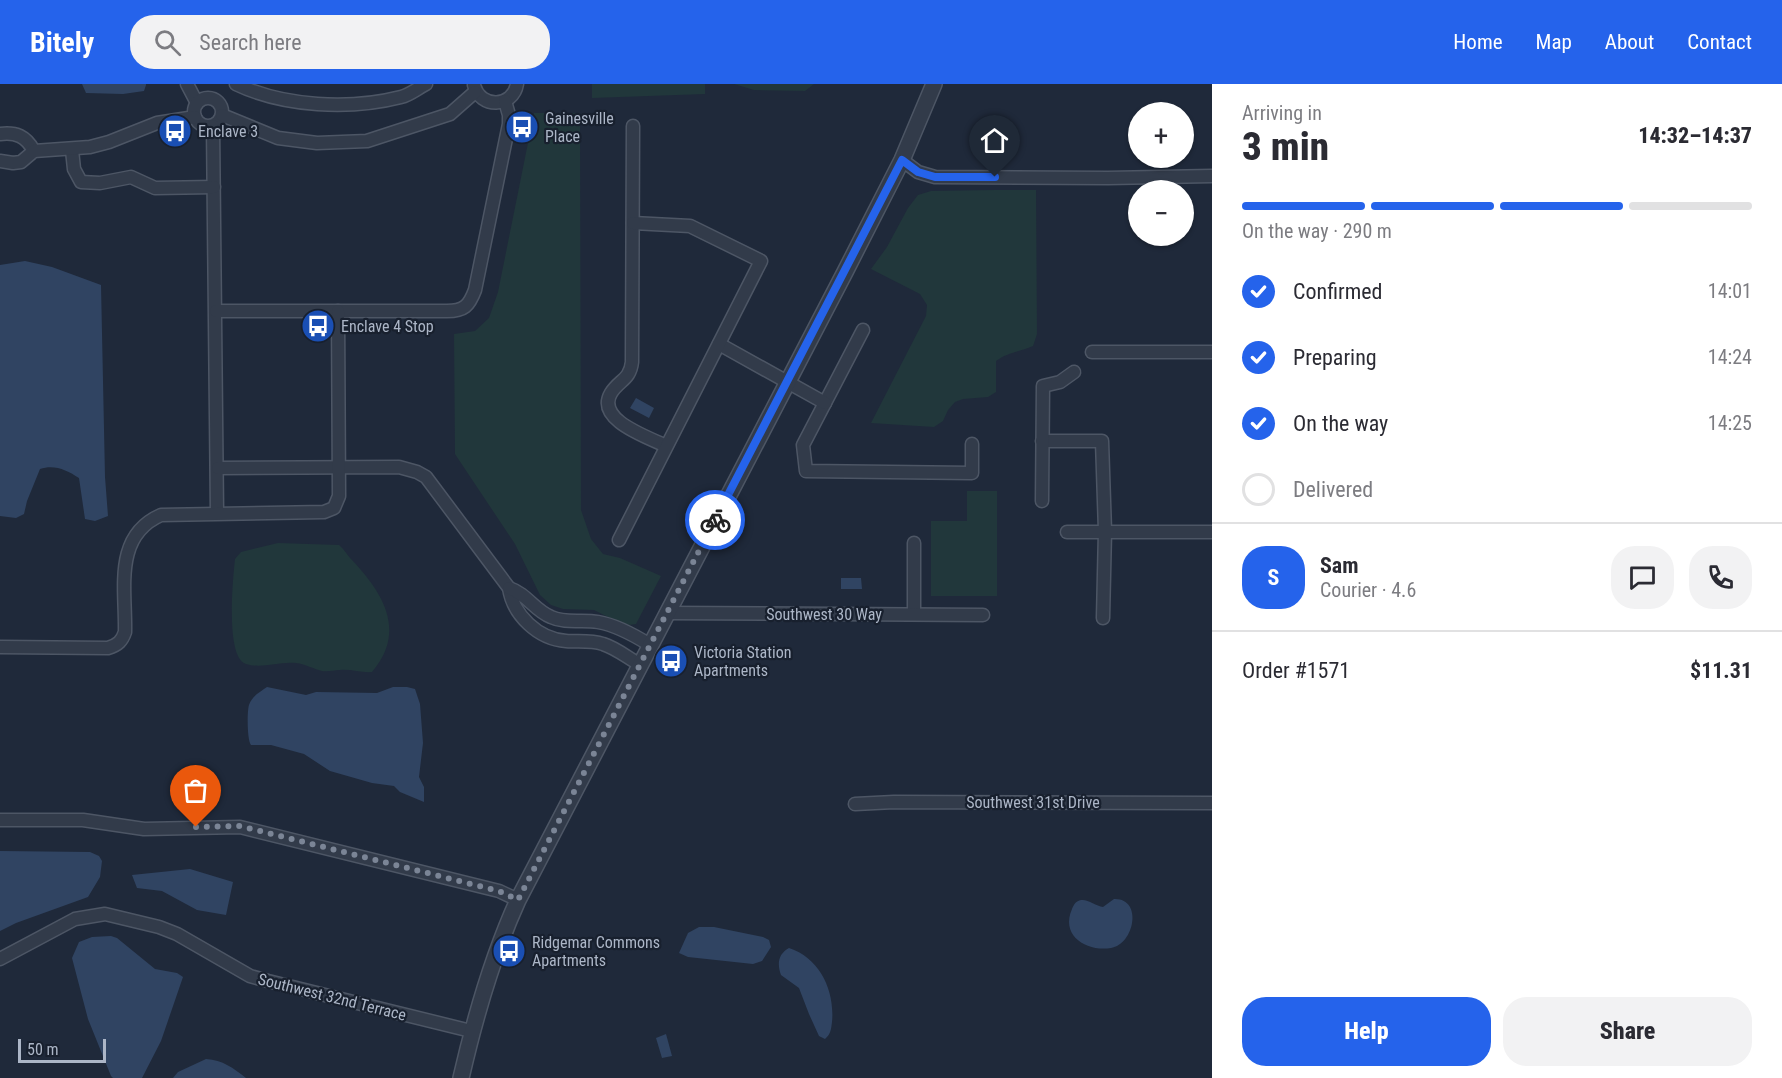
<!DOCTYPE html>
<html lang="en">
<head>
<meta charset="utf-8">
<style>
	body { margin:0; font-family:"Roboto Condensed",sans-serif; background:#f2f2f3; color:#2b2b33; height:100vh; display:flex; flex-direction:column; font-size:22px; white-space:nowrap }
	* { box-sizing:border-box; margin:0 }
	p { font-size:20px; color:#7c7c81 }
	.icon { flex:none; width:33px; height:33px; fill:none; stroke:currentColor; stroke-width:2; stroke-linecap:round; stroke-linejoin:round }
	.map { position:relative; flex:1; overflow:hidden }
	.sheet { display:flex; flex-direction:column; background:#fff; width:570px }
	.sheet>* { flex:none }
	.fabs { position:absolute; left:1128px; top:18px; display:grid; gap:12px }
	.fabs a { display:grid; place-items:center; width:66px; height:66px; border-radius:50%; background:#fff; box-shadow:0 2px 4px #0004; font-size:30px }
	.scale { position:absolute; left:18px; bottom:15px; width:88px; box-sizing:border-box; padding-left:6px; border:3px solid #acb6c7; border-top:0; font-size:16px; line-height:21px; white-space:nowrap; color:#acb6c7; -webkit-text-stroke:4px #18202e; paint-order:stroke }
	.pin { position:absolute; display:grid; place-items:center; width:51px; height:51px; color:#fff; margin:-62px -26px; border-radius:50% 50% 50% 0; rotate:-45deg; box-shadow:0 0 6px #0007 }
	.pin .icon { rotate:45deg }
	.courier { position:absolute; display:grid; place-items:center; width:60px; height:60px; margin:-30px; border:4px solid #2563eb; border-radius:50%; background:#fff; color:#222; box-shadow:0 2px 8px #0007 }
	.summary em { font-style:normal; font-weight:800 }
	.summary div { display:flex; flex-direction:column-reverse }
	.summary { display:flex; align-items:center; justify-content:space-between; height:102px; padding:0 30px }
	h1 { font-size:39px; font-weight:800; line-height:45px }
	.bar { display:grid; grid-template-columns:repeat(4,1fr); gap:9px 6px; align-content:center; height:72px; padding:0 30px }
	.bar i { height:8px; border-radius:4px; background:#e1e1e2 }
	.bar .selected { background:#2563eb }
	.bar p { grid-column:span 4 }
	.line { display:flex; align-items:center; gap:15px; padding:0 30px; border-top:2px solid #e1e1e2 }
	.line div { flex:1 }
	.round { display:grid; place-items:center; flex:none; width:63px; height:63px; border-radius:24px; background:#f2f2f3 }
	ol { padding:0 30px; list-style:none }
	li { display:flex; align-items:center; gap:18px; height:66px }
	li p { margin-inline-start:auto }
	li .icon { padding:6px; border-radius:50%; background:#2563eb; color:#fff; stroke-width:4 }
	li:last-child { color:#7c7c81 }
	li i { width:33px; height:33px; border:3px solid #e1e1e2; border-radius:50% }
	.primary-button { display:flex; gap:12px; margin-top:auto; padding:12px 30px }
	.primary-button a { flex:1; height:69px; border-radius:24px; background:#2563eb; color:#fff; font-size:24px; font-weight:800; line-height:69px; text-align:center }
	.primary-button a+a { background:#f2f2f3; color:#2b2b33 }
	header { display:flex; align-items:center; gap:36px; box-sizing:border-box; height:84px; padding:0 30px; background:#2563eb; color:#fff }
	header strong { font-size:28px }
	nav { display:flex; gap:33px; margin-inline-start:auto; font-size:21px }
	.search { width:420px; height:54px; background:#f2f2f3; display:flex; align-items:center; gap:15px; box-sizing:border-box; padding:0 21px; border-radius:24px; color:#7c7c81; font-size:22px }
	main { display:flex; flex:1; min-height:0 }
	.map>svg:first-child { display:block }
	.green { fill:#21373b }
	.water { fill:#304462 }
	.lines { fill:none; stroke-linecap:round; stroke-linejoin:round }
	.minor-casing { stroke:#4d5665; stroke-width:15 }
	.tertiary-casing { stroke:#4d5665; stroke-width:18 }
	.minor { stroke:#323b4a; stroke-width:12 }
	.tertiary { stroke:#323b4a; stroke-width:15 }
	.done { stroke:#7b8596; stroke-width:6; stroke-dasharray:0 10.8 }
	.route { stroke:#2563eb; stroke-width:8 }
	.labels { text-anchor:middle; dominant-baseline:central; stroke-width:4.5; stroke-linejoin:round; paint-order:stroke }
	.poi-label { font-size:16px; fill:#acb6c7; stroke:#18202e; text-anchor:start }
	.street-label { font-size:16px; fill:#acb6c7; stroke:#18202e }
</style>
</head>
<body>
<header>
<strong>Bitely</strong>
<div class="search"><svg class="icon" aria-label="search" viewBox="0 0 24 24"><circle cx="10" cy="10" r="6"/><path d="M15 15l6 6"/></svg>Search here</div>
<nav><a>Home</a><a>Map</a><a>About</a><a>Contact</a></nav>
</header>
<main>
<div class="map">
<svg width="1212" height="994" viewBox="0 0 1212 994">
	<rect width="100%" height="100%" fill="#1f293a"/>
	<g class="green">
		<polygon points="592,0 705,0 705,10 592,14"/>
		<polygon points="734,0 814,0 805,7 754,6"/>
		<polygon points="534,29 580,29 581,426 591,455 603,470 620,474 661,492 636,540 629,541 620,539 594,526 563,525 551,521 540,511 515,460 455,370 454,250 475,247 489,234 498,208"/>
		<path d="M 994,106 L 1036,106 L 1037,250 L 1033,262 C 1020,268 1008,268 996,277 L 996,308 L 988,313 L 963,315 L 955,318 L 948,326 L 943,337 L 934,343 L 871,339 L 926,232 L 927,221 L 920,210 L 871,185 L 887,163 L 908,124 L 918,111 L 931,107 Z"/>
		<polygon points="967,407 997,407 997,512 931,512 931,437 967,437"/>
		<path d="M 278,459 L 339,461 C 345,466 347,471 352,476 C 383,509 407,547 372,588 C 362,589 351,585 340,586 C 334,586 328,588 322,587 C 313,585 306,580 296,579 C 280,577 262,585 246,580 C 225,574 233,494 235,475 L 241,468 Z"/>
	</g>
	<g class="water">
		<polygon points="82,0 146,0 146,1 144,7 123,10 86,9"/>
		<path d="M 25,177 L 52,183 L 101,201 L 105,393 L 108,432 L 95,437 L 85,435 L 79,394 C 67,386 54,380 40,385 L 27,417 L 24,430 L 16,434 L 0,432 L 0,181 Z"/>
		<polygon points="636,314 654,324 649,334 630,324"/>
		<polygon points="841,494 861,494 862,505 841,505"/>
		<path d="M 267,603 L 306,611 L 316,608 L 377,609 L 393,603 L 407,603 L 415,605 L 420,620 L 423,659 L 419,693 L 424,703 L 424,718 L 400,708 L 394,702 L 372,699 L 330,687 L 304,670 L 271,661 L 251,661 C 247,656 247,627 249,621 C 252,612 260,608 267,603 Z"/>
		<polygon points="0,767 90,768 99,772 102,777 100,793 88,813 16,839 0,847"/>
		<polygon points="190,785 233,798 226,831 197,826 162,807 137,804 132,791"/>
		<path d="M 1114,815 C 1143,814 1135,860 1111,864 C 1087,868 1060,852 1072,825 C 1074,820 1076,817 1081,816 C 1088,815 1096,822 1103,823 Z"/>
		<polygon points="699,843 714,843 763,853 769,856 771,863 762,877 753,880 688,873 679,869 688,849"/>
		<polygon points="111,852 117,854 155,885 177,889 183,893 161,957 142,994 113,994 111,992 88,935 72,874 79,858 92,853"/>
		<path d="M 789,864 C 820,874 835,907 832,938 C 831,945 831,950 825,955 L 819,952 L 809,930 L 799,904 L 781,891 C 777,880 778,870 789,864 Z"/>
		<polygon points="666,950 672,972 662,974 656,954"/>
		<path d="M 206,975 C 223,976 233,984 246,994 L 173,994 L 178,988 Z"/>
	</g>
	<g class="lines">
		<g class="minor-casing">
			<g id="minor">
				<polyline points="187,0 197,19"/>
				<path d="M 236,0 C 284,23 350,26 401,13 C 410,11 418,4 426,0"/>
				<path d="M 474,1 C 480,25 513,24 517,0"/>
				<circle cx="208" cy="28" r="14"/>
				<polyline points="222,31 278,54 317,59 367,57 450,30 475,8"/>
				<polyline points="213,42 217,429"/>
				<path d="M 633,42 L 632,278 C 630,296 619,296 611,309 C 595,336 648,353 666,362"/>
				<path d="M 0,50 C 16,48 26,52 34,67"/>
				<polyline points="72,66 74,85 81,98 100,99 131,93 155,104 214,103"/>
				<polyline points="902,76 918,88 935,93 1108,94 1212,92"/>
				<polyline points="0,77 13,79 21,78 34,67 90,63 109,58 157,39 195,33"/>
				<path d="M 216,227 L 447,227 C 464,227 469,222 475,206 L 509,40 L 509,31 L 505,17"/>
				<polyline points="863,246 803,361 806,387 972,389 972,360"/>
				<polyline points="719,260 825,319"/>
				<polyline points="1092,268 1212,268"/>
				<polyline points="1042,357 1102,357 1105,447 1103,534"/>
				<path d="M 218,384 L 399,383 L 417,388 L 426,393 L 509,504 C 513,531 538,555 566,557 C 578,558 591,556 603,560 C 616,564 628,574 639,580"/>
				<polyline points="1042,417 1043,302 1060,298 1074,288"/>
				<polyline points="1067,448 1212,448"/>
				<polyline points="619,456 761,177 690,142 633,139"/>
				<polyline points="914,459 914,530"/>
				<path d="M 509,504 C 527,510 534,526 551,533 C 566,540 582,535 598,538 C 616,541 634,551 650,561"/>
				<polyline points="666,529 983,531"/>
				<path d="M 0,563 L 108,564 C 118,561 122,557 125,548 C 126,505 113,452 161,431 L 324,428 L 334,424 L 339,412 L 338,227"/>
				<polyline points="855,720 894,718 1212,719"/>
				<polyline points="0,736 83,736 144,745 240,743 499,807 518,816"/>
				<polyline points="0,875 75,835 105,830 159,843 177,850 250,892 268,897 471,947"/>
			</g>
		</g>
		<g class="tertiary-casing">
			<path id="tertiary" d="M 461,994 C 475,933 492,873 518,816 L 845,188 L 902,76 L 934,0"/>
		</g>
		<use href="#minor" class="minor"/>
		<use href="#tertiary" class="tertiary"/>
	</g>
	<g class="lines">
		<polyline class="done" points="196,743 240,742 499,807 518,816 715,436"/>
		<polyline class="route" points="715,436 902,76 918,88 935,93 995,93"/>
	</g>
	<defs>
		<g id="bus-disc" transform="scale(1.725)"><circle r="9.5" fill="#1a4fb4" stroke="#18202e"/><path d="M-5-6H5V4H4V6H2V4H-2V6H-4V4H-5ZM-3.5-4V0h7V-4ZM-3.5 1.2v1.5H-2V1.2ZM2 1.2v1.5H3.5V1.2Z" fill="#fff"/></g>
	</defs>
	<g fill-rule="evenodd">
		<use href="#bus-disc" x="522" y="43"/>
		<use href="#bus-disc" x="175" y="47"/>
		<use href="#bus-disc" x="318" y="242"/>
		<use href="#bus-disc" x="671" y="577"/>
		<use href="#bus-disc" x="509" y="867"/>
	</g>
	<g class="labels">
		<g class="poi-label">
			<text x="545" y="34">Gainesville<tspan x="545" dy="18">Place</tspan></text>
			<text x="198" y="47">Enclave 3</text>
			<text x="341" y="242">Enclave 4 Stop</text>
			<text x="694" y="568">Victoria Station<tspan x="694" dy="18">Apartments</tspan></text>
			<text x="532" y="858">Ridgemar Commons<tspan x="532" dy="18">Apartments</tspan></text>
		</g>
		<g class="street-label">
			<text x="824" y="530">Southwest 30 Way</text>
			<text x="1033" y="718">Southwest 31st Drive</text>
			<text transform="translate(332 913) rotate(14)">Southwest 32nd Terrace</text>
		</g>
	</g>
</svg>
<div class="fabs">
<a>+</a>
<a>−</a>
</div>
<div class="scale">50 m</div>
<div class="pin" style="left:196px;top:743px;background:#ea580c"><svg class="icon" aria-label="bag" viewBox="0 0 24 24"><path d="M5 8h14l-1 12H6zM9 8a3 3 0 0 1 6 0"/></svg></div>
<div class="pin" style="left:995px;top:93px;background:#1f2937"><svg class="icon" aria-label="home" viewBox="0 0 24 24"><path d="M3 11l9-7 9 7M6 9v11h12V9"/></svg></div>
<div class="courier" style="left:715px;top:436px"><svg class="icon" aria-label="bike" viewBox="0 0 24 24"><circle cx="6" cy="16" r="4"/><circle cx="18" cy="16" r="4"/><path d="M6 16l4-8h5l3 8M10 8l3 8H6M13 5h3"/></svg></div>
</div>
<section class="sheet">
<div class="summary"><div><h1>3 min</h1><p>Arriving in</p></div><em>14:32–14:37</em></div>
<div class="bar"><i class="selected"></i><i class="selected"></i><i class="selected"></i><i></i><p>On the way · 290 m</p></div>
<ol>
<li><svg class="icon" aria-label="check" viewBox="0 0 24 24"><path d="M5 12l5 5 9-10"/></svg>Confirmed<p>14:01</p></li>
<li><svg class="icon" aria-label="check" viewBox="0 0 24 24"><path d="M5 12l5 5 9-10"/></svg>Preparing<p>14:24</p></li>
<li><svg class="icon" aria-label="check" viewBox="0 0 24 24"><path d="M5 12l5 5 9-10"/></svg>On the way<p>14:25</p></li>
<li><i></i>Delivered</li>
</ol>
<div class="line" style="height:108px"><b class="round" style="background:#2563eb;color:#fff">S</b><div><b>Sam</b><p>Courier · 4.6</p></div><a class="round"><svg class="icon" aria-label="chat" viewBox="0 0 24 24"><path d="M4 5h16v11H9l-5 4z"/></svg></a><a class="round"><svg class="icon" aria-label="phone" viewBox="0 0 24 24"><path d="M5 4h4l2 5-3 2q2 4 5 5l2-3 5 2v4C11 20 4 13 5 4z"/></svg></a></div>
<div class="line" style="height:78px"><div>Order #1571</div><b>$11.31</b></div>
<div class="primary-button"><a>Help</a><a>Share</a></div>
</section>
</main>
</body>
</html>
